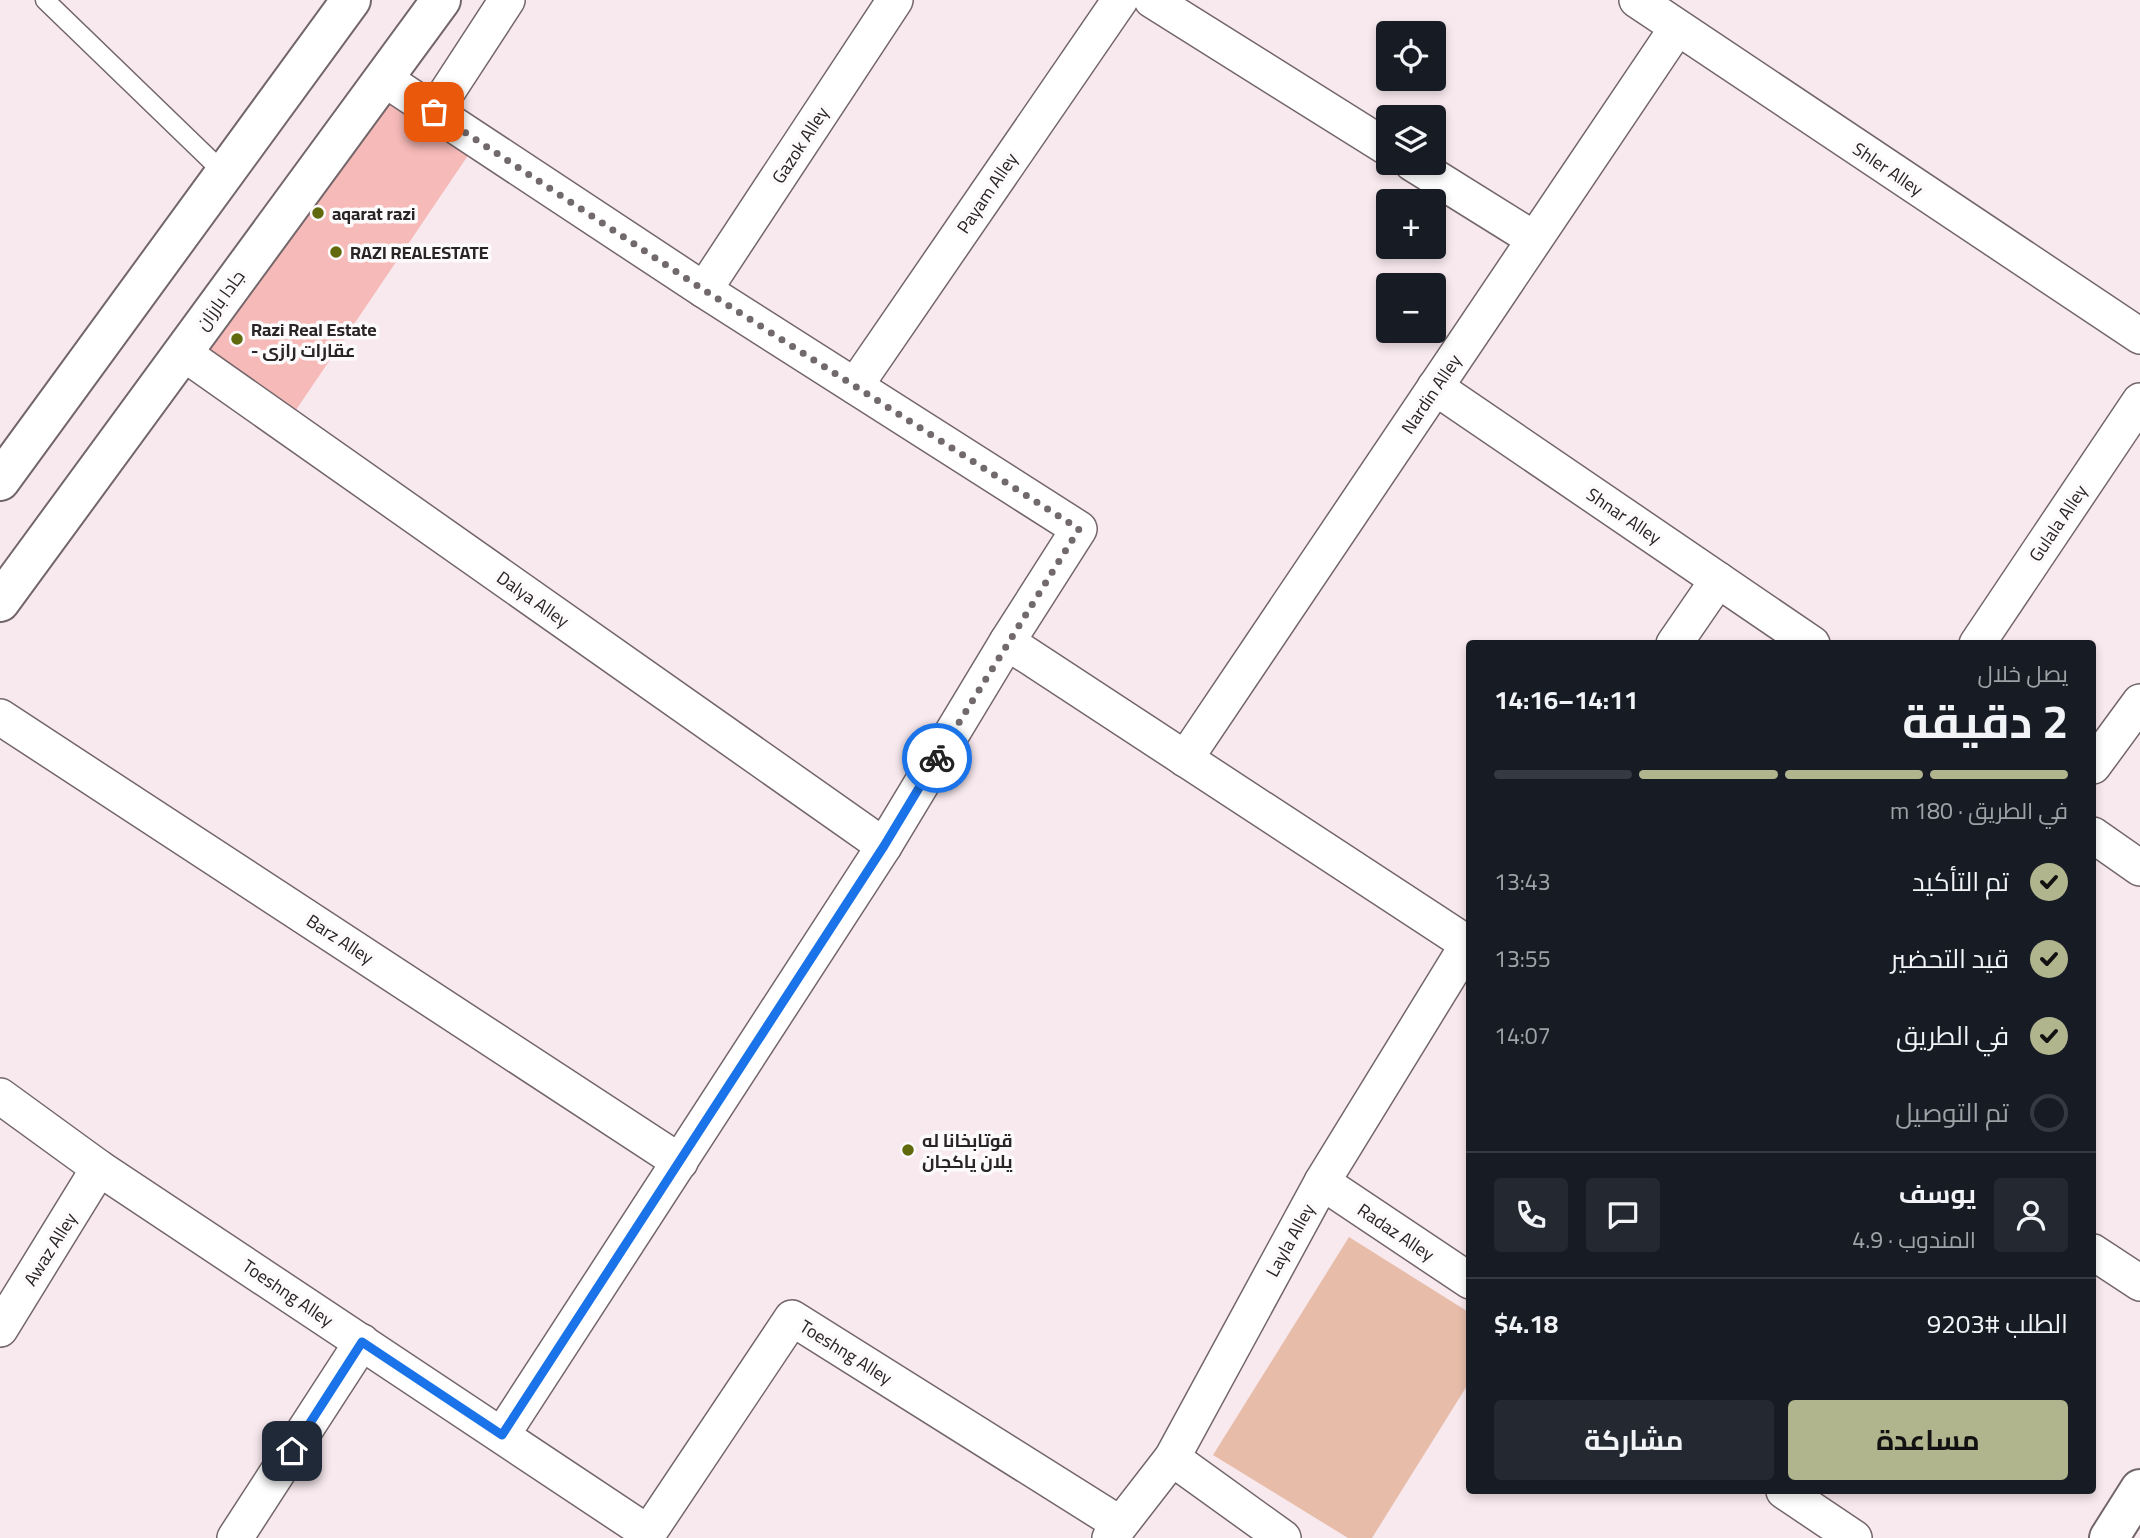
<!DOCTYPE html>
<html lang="ar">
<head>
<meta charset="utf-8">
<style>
	body { margin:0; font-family:Georgia,Cairo,serif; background:#242831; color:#f1f3f6; direction:rtl; height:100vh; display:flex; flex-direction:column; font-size:26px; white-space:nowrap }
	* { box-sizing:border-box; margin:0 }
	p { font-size:23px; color:#9ea1a6 }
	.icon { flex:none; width:38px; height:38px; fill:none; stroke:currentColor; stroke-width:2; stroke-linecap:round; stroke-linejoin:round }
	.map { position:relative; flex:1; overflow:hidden; direction:ltr }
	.drawer { position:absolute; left:1466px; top:640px; width:630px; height:854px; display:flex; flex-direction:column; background:#171b24; border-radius:7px; box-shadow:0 4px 10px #0003; direction:rtl }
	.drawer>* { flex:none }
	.tools { position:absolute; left:1376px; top:21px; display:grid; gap:14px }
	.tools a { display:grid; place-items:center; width:70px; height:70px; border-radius:7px; background:#171b24; box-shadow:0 4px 10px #0003; font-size:35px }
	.pin { position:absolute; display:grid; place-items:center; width:60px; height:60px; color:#fff; margin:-30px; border-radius:14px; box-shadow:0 4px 10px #0006 }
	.courier { position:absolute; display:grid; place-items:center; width:70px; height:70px; margin:-35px; border:5px solid #1a73e8; border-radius:50%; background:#fff; color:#222; box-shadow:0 2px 9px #0007 }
	.overview em { font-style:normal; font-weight:700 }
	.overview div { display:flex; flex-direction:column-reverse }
	.overview { display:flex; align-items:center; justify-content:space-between; height:119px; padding:0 28px }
	h1 { font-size:46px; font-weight:700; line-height:52px }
	.bar { display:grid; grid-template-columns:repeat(4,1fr); gap:10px 7px; align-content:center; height:84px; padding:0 28px }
	.bar i { height:9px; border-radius:5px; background:#363941 }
	.bar .on { background:#b0b58d }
	.bar p { grid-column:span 4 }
	.line { display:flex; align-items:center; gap:18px; padding:0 28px; border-top:2px solid #363941 }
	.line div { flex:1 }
	.round { display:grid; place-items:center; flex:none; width:74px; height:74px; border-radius:7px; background:#242831 }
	ol { padding:0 28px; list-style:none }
	li { display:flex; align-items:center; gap:21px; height:77px }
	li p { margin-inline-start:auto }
	li .icon { padding:7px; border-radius:50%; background:#b0b58d; color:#111; stroke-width:4 }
	li:last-child { color:#9ea1a6 }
	li i { width:38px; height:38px; border:4px solid #363941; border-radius:50% }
	.primary-button { display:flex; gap:14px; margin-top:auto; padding:14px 28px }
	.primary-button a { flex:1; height:80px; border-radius:7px; background:#b0b58d; color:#111; font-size:28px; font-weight:700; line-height:80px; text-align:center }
	.primary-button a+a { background:#242831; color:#f1f3f6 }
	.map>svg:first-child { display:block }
	.green { fill:#e7bdaa }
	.building { fill:#f6bab8 }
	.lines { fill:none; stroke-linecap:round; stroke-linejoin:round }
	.service-casing { stroke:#73666a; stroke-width:21 }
	.minor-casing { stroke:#73666a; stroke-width:38 }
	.tertiary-casing { stroke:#73666a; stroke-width:42 }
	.secondary-casing { stroke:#73666a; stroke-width:42 }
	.service { stroke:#fff; stroke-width:18 }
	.minor { stroke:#fff; stroke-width:35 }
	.tertiary { stroke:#fff; stroke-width:38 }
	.secondary { stroke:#fff; stroke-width:38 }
	.done { stroke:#71696b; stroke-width:7; stroke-dasharray:0 12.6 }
	.route { stroke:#1a73e8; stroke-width:9 }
	.poi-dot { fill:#61690d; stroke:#fdfafb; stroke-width:2.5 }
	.labels { text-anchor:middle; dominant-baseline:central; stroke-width:7; stroke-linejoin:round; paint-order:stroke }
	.street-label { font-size:18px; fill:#292425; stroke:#fdfafb }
	.poi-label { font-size:18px; font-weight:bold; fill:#292425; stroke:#fdfafb; text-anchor:start }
</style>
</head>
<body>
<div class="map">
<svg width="2140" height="1538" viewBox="0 0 2140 1538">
	<rect width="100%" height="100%" fill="#f8e9ee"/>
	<polygon class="green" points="1349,1237 1470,1313 1470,1381 1372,1538 1348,1538 1213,1455"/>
	<polygon class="building" points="384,89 471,151 296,410 198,352"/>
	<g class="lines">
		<g class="service-casing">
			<polyline id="service" points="45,0 224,173"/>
		</g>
		<g class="minor-casing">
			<g id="minor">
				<polyline points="1152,0 1388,148"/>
				<polyline points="1637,0 2140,336"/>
				<polyline points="383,78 704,290 1079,529 1007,642 884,846 502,1435"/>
				<polyline points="434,112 507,0"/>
				<polyline points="1412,163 1534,239"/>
				<polyline points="704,290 895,0"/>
				<polyline points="182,352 884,846"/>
				<polyline points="855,386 1120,0"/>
				<polyline points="1435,387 1812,644"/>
				<polyline points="1007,642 1468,944"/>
				<polyline points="1674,644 1718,580"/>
				<polyline points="1977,644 2140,401"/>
				<polyline points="0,717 680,1162"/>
				<polyline points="1185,759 1677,28"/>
				<polyline points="2093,766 2140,702"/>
				<polyline points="2093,835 2140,868"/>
				<polyline points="0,1096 99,1168 648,1533"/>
				<polyline points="1322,1182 1470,1281"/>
				<polyline points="2093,1252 2140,1283"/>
				<polyline points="0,1329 99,1168"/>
				<polyline points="1172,1458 1283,1538"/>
				<polyline points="1784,1491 1854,1538"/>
				<polyline points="235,1538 362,1342"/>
				<polyline points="645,1538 792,1318 1120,1524"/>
				<polyline points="1110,1538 1172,1458 1322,1182 1470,941"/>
			</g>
		</g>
		<g class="tertiary-casing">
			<polyline id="tertiary" points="2109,1538 2140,1489"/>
		</g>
		<g class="secondary-casing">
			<g id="secondary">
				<polyline points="0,481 351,0"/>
				<polyline points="0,602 441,0"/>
			</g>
		</g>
		<use href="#service" class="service"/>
		<use href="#minor" class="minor"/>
		<use href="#tertiary" class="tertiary"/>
		<use href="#secondary" class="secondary"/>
	</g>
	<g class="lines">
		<polyline class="done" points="434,112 704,290 1079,529 937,758"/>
		<polyline class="route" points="292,1451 362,1342 502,1435 884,846 937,758"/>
	</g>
	<g class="poi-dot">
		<circle cx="318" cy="213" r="7"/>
		<circle cx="336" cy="252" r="7"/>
		<circle cx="237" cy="339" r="7"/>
		<circle cx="908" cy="1150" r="7"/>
	</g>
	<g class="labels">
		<g class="street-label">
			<text transform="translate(800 145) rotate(-57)">Gazok Alley</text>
			<text transform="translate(1888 169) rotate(34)">Shler Alley</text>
			<text transform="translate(987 193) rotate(-56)">Payam Alley</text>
			<text transform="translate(220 300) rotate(-54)">جادا بارزان</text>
			<text transform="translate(1431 394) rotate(-56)">Nardin Alley</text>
			<text transform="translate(1624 516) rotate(34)">Shnar Alley</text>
			<text transform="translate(2058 523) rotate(-56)">Gulala Alley</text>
			<text transform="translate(533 599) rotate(35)">Dalya Alley</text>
			<text transform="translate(340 939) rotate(33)">Barz Alley</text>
			<text transform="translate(1396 1232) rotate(34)">Radaz Alley</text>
			<text transform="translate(1290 1240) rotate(-61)">Layla Alley</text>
			<text transform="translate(50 1249) rotate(-58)">Awaz Alley</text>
			<text transform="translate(288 1293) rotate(34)">Toeshng Alley</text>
			<text transform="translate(846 1352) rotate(32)">Toeshng Alley</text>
		</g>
		<g class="poi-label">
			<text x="332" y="213">aqarat razi</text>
			<text x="350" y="252">RAZI REALESTATE</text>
			<text x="251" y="329">Razi Real Estate<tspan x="251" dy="21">- عقارات رازی</tspan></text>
			<text x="922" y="1140">قوتابخانا له<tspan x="922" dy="21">يلان ياكجان</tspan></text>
		</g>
	</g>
</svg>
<div class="tools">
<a><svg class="icon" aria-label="locate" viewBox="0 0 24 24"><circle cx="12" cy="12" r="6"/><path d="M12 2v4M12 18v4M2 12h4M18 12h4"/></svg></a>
<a><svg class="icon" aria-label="layers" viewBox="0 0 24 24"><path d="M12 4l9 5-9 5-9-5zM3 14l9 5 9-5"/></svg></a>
<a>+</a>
<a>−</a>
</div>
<div class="pin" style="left:434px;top:112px;background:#ea580c"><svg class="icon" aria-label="bag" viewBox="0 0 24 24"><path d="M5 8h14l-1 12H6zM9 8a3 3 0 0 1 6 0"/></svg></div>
<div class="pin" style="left:292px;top:1451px;background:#1f2937"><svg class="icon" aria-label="home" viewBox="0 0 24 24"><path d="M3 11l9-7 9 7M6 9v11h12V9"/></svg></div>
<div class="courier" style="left:937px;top:758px"><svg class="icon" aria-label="bike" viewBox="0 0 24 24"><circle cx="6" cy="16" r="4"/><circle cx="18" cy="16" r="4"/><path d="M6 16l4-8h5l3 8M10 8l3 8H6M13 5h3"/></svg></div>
<section class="drawer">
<div class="overview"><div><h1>2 دقيقة</h1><p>يصل خلال</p></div><em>14:11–14:16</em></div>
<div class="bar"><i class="on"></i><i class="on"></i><i class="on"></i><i></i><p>في الطريق · 180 m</p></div>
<ol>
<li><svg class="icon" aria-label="check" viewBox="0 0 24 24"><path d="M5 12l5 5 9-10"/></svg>تم التأكيد<p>13:43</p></li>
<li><svg class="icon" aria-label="check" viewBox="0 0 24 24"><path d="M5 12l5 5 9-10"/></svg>قيد التحضير<p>13:55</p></li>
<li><svg class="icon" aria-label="check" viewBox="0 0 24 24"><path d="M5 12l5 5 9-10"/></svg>في الطريق<p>14:07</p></li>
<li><i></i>تم التوصيل</li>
</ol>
<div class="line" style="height:126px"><a class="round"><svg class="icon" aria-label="person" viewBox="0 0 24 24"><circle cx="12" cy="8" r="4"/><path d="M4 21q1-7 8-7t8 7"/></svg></a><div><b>يوسف</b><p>المندوب · 4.9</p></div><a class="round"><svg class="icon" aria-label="chat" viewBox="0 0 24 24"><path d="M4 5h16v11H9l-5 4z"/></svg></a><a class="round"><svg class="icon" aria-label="phone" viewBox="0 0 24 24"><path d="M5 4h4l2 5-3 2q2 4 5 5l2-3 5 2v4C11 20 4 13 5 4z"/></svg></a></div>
<div class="line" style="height:91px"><div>الطلب #9203</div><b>$4.18</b></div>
<div class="primary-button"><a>مساعدة</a><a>مشاركة</a></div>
</section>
</div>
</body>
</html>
